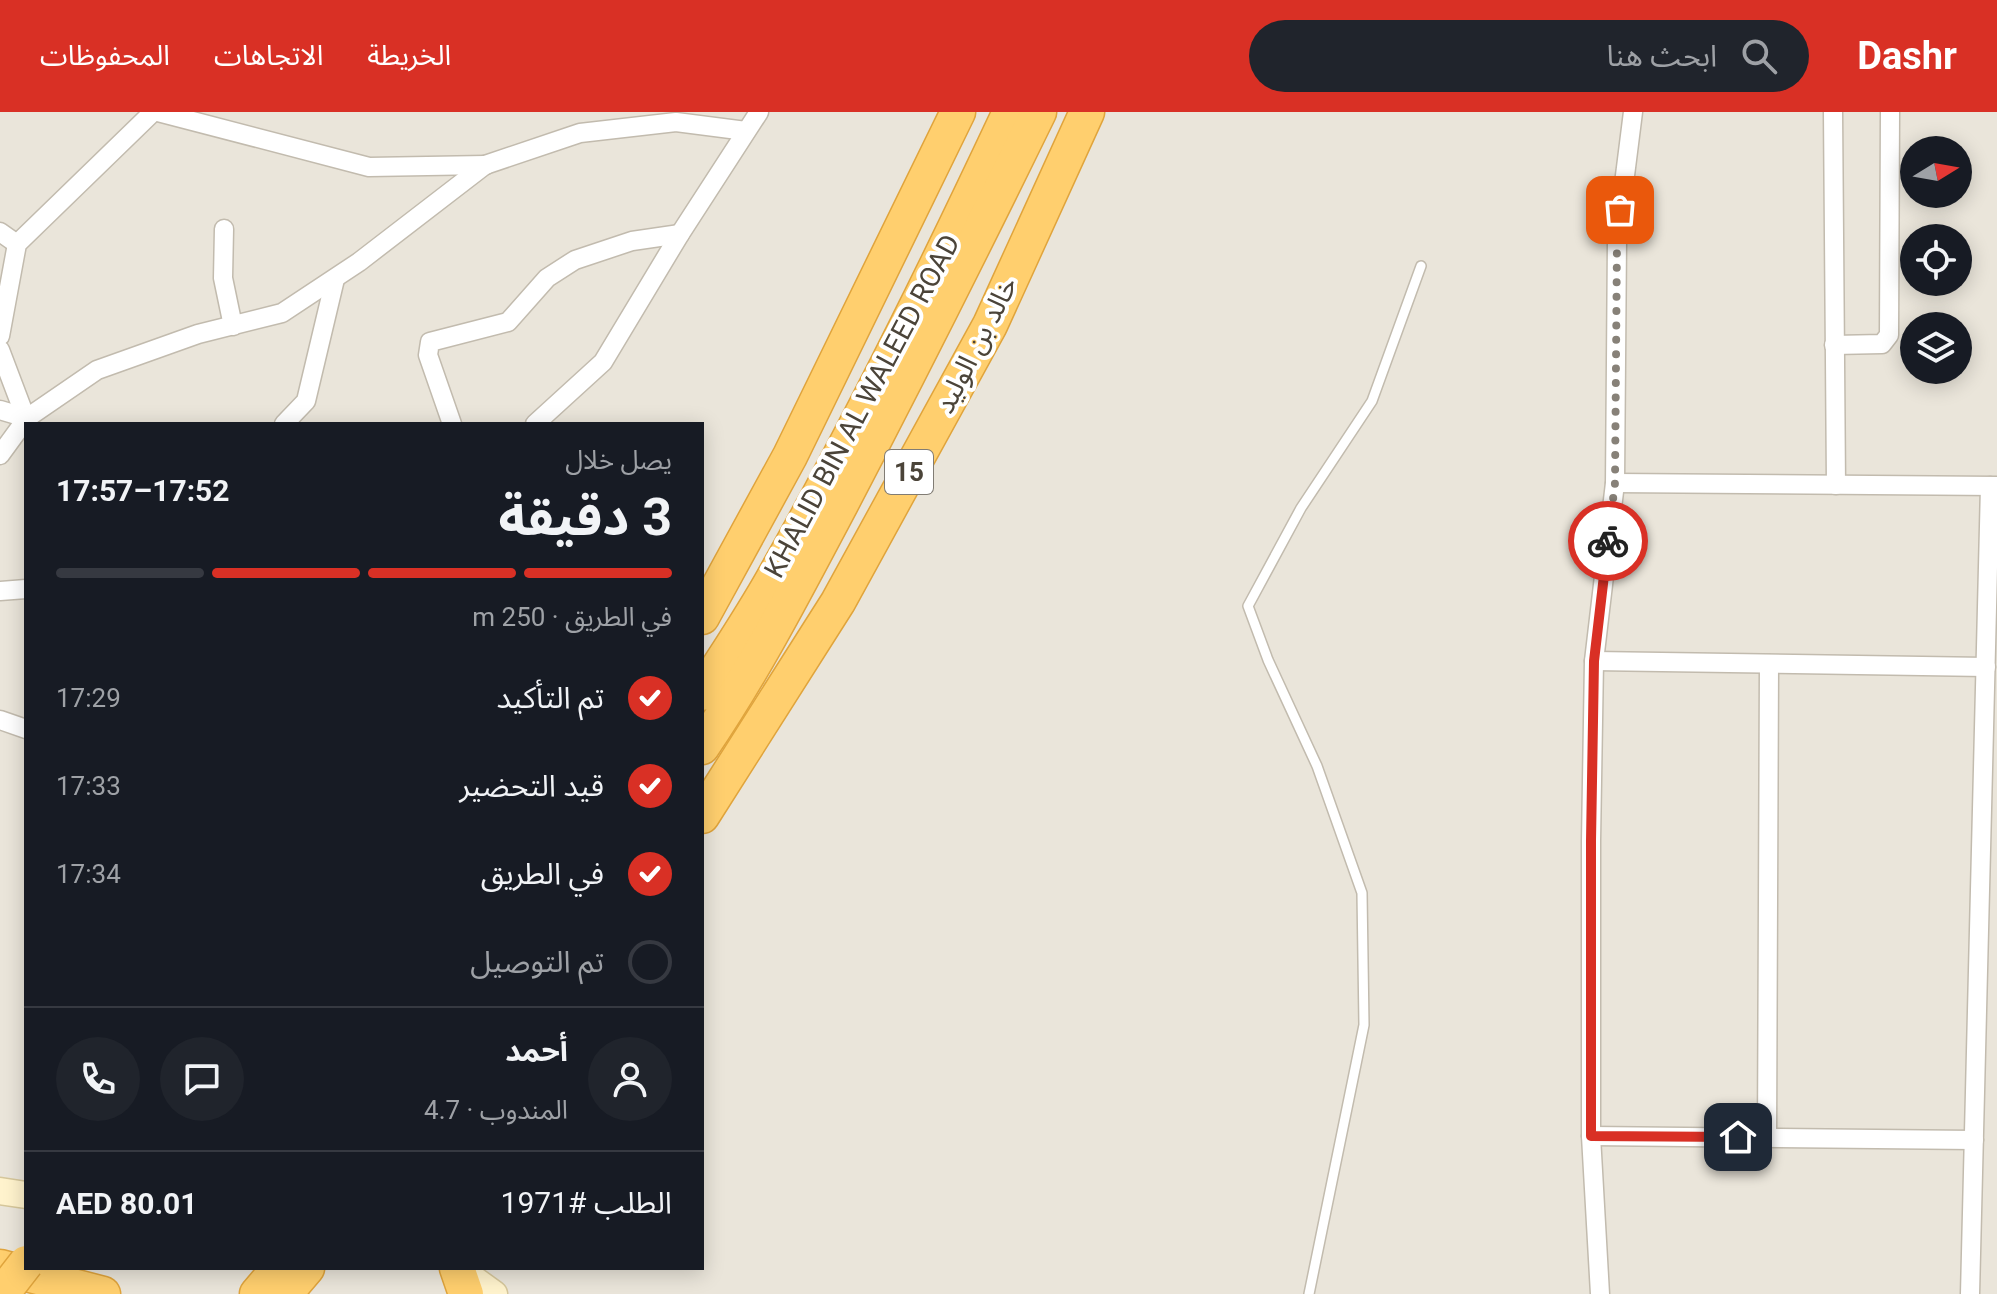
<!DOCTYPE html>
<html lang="ar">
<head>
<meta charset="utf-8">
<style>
	body { margin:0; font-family:Roboto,"Noto Sans Arabic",sans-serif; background:#20242c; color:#f1f3f6; direction:rtl; height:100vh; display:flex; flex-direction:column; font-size:30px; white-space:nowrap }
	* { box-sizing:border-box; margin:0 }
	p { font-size:26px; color:#9ea1a6 }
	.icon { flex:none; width:44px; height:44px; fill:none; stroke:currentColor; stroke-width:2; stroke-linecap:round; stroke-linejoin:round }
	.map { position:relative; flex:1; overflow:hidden; direction:ltr }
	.sheet { position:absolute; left:24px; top:310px; width:680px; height:848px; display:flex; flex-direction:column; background:#171b24; border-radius:0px; box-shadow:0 4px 20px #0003; direction:rtl }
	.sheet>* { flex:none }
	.needle { width:52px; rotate:79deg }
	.tools { position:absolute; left:1900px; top:24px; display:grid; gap:16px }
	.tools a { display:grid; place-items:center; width:72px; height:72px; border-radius:50%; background:#171b24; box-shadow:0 4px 20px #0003; font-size:40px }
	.pin { position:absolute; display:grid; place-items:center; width:68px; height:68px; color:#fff; margin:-34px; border-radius:16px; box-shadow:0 4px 12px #0006 }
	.courier { position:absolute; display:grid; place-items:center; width:80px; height:80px; margin:-40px; border:6px solid #d93025; border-radius:50%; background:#fff; color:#222; box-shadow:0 2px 10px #0007 }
	.summary em { font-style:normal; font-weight:700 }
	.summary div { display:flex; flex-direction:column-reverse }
	.summary { display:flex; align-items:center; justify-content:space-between; height:136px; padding:0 32px }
	h1 { font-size:52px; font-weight:700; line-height:60px }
	.bar { display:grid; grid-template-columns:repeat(4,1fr); gap:12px 8px; align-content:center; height:96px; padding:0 32px }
	.bar i { height:10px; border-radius:6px; background:#363941 }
	.bar .selected { background:#d93025 }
	.bar p { grid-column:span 4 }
	.line { display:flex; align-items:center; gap:20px; padding:0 32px; border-top:2px solid #363941 }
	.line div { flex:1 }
	.round { display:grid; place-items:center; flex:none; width:84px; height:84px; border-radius:42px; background:#20242c }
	ol { padding:0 32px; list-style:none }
	li { display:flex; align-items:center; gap:24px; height:88px }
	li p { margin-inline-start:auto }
	li .icon { padding:8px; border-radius:50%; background:#d93025; color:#fff; stroke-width:4 }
	li:last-child { color:#9ea1a6 }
	li i { width:44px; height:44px; border:4px solid #363941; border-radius:50% }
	header { display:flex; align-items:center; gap:48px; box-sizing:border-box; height:112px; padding:0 40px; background:#d93025; color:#fff }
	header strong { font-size:38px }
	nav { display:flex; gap:44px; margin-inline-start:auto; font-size:28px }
	.search { width:560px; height:72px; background:#20242c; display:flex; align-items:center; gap:20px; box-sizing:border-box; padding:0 28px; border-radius:44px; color:#9ea1a6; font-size:30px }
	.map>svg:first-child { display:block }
	.residential { fill:#eae5da; fill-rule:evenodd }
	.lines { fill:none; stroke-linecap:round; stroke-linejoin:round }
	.lane-casing { stroke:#c2bbae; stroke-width:12 }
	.street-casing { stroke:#c2bbae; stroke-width:21 }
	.secondary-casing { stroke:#d6c79b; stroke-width:29 }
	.highway-casing { stroke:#e0a43c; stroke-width:37 }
	.lane { stroke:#fff; stroke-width:9 }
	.street { stroke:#fff; stroke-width:18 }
	.secondary { stroke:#fff3cd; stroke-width:26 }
	.highway { stroke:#ffcf6e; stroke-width:34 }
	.highway-bridge-casing { stroke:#e0a43c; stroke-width:37; stroke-linecap:butt }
	.highway-bridge { stroke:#ffcf6e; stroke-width:34 }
	.done { stroke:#878178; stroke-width:8; stroke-dasharray:0 14.4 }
	.route { stroke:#d93025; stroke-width:10 }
	.labels { text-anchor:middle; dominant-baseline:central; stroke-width:8; stroke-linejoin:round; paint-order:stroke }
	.shield { fill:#fff; stroke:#817c74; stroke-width:2 }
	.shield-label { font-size:26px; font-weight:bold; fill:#4b4439 }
	.street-label { font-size:28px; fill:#4b4439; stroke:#fff }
</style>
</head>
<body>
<header>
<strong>Dashr</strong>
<div class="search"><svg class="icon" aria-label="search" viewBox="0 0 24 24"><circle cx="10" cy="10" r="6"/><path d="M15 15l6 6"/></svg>ابحث هنا</div>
<nav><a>الخريطة</a><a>الاتجاهات</a><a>المحفوظات</a></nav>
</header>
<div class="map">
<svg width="1997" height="1182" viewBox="0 0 1997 1182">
	<rect width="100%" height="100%" fill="#f6f3ec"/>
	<path class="residential" d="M 0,0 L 1997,0 L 1997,1182 L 0,1182 ZM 1914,38 L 1958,38 L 1958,82 L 1914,82 ZM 1914,126 L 1958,126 L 1958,170 L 1914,170 ZM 1914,214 L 1958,214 L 1958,258 L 1914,258 ZM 26,312 L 702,312 L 702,1156 L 26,1156 Z"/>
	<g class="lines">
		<g class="lane-casing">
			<polyline id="lane" points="1309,1182 1364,913 1362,781 1317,654 1268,548 1248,494 1301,396 1372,289 1421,154"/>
		</g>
		<g class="street-casing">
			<g id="street">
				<polyline points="158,0 369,55 486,53"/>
				<polyline points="1833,0 1836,373"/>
				<polyline points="224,117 223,166 233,214"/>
				<polyline points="0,120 17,132"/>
				<polyline points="0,224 17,132 153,0"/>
				<polyline points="1834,233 1882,232 1889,223 1890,0"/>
				<polyline points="0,238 28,312"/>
				<polyline points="0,298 27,306"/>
				<polyline points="284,312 306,289 335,167"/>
				<polyline points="452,312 428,243 430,230 508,210 547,166 575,148 632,129 680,122"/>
				<polyline points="535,312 603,250 680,122 759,0"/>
				<polyline points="0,343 27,306 97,258 198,222 282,201 359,150 485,53 580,21 676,10 746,19"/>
				<polyline points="1615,371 1997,374"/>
				<polyline points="0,479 26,477"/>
				<polyline points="1594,549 1986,555"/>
				<polyline points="0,608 26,617"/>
				<polyline points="1591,1024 1974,1028"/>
				<polyline points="1767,1026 1769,552"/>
				<polyline points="1600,1182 1591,1024 1591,729 1594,549 1615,371 1617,127 1633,0"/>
				<polyline points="1970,1182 1990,374"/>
			</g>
		</g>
		<g class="secondary-casing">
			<g id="secondary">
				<polyline points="0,1079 26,1083"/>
				<polyline points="458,1156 494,1182"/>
			</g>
		</g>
		<g class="highway-casing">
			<g id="highway">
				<polyline points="702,505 790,344 958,0"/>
				<path d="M 702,581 C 726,543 751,506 773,467 C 859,315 936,158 1010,0"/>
				<path d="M 702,635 C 755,557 797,475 841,392 C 909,262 975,131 1039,0"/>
				<polyline points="702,704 838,490 990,213 1087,0"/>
				<polyline points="0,1155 103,1182"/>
				<polyline points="457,1156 466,1182"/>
				<polyline points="257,1182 279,1156"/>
				<polyline points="285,1182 307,1156"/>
			</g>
		</g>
		<use href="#lane" class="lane"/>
		<use href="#street" class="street"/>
		<use href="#secondary" class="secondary"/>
		<use href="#highway" class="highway"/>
		<g class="highway-bridge-casing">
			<polyline id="highway-bridge" points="2,1182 26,1151"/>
		</g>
		<use href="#highway-bridge" class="highway-bridge"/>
	</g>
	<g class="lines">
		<polyline class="done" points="1608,429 1615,371 1617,127 1620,98"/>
		<polyline class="route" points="1608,429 1594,549 1591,729 1591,1024 1738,1025"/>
	</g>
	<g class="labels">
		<rect class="shield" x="885" y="338" width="48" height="44" rx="6"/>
		<g class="shield-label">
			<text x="909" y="360">15</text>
		</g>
		<g class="street-label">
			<text transform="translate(976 233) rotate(-63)">خالد بن الوليد</text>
			<text transform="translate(862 294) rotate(-62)">KHALID BIN AL WALEED ROAD</text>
		</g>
	</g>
</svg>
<div class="tools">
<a><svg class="needle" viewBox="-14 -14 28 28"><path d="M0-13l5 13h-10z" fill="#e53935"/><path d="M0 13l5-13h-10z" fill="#9ea1a6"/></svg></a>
<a><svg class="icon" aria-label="locate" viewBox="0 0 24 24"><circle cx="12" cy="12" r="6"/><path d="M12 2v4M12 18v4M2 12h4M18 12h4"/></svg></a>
<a><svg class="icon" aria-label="layers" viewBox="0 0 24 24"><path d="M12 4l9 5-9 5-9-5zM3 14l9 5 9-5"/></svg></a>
</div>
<div class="pin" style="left:1620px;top:98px;background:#ea580c"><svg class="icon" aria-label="bag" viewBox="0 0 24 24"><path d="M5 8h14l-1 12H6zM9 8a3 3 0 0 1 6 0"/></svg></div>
<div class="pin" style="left:1738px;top:1025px;background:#1f2937"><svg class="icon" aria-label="home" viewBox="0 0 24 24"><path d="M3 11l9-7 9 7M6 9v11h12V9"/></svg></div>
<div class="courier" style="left:1608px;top:429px"><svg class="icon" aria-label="bike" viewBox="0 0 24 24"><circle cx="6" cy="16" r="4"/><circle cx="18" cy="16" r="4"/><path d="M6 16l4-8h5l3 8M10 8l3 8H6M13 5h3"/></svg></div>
<section class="sheet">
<div class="summary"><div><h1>3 دقيقة</h1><p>يصل خلال</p></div><em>17:52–17:57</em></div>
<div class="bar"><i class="selected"></i><i class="selected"></i><i class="selected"></i><i></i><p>في الطريق · 250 m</p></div>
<ol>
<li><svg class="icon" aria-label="check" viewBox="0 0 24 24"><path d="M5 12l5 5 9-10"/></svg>تم التأكيد<p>17:29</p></li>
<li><svg class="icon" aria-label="check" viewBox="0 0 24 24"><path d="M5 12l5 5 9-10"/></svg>قيد التحضير<p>17:33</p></li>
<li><svg class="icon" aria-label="check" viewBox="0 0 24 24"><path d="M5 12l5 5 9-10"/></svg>في الطريق<p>17:34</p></li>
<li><i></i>تم التوصيل</li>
</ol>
<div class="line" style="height:144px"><a class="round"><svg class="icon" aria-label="person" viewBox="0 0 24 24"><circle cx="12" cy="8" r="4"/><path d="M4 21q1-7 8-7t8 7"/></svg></a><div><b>أحمد</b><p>المندوب · 4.7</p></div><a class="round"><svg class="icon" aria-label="chat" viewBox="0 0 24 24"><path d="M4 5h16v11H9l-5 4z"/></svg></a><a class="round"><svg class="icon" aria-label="phone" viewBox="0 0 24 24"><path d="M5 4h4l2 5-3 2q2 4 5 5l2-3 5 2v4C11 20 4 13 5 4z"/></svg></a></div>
<div class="line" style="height:104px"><div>الطلب #1971</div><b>AED 80.01</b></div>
</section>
</div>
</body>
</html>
